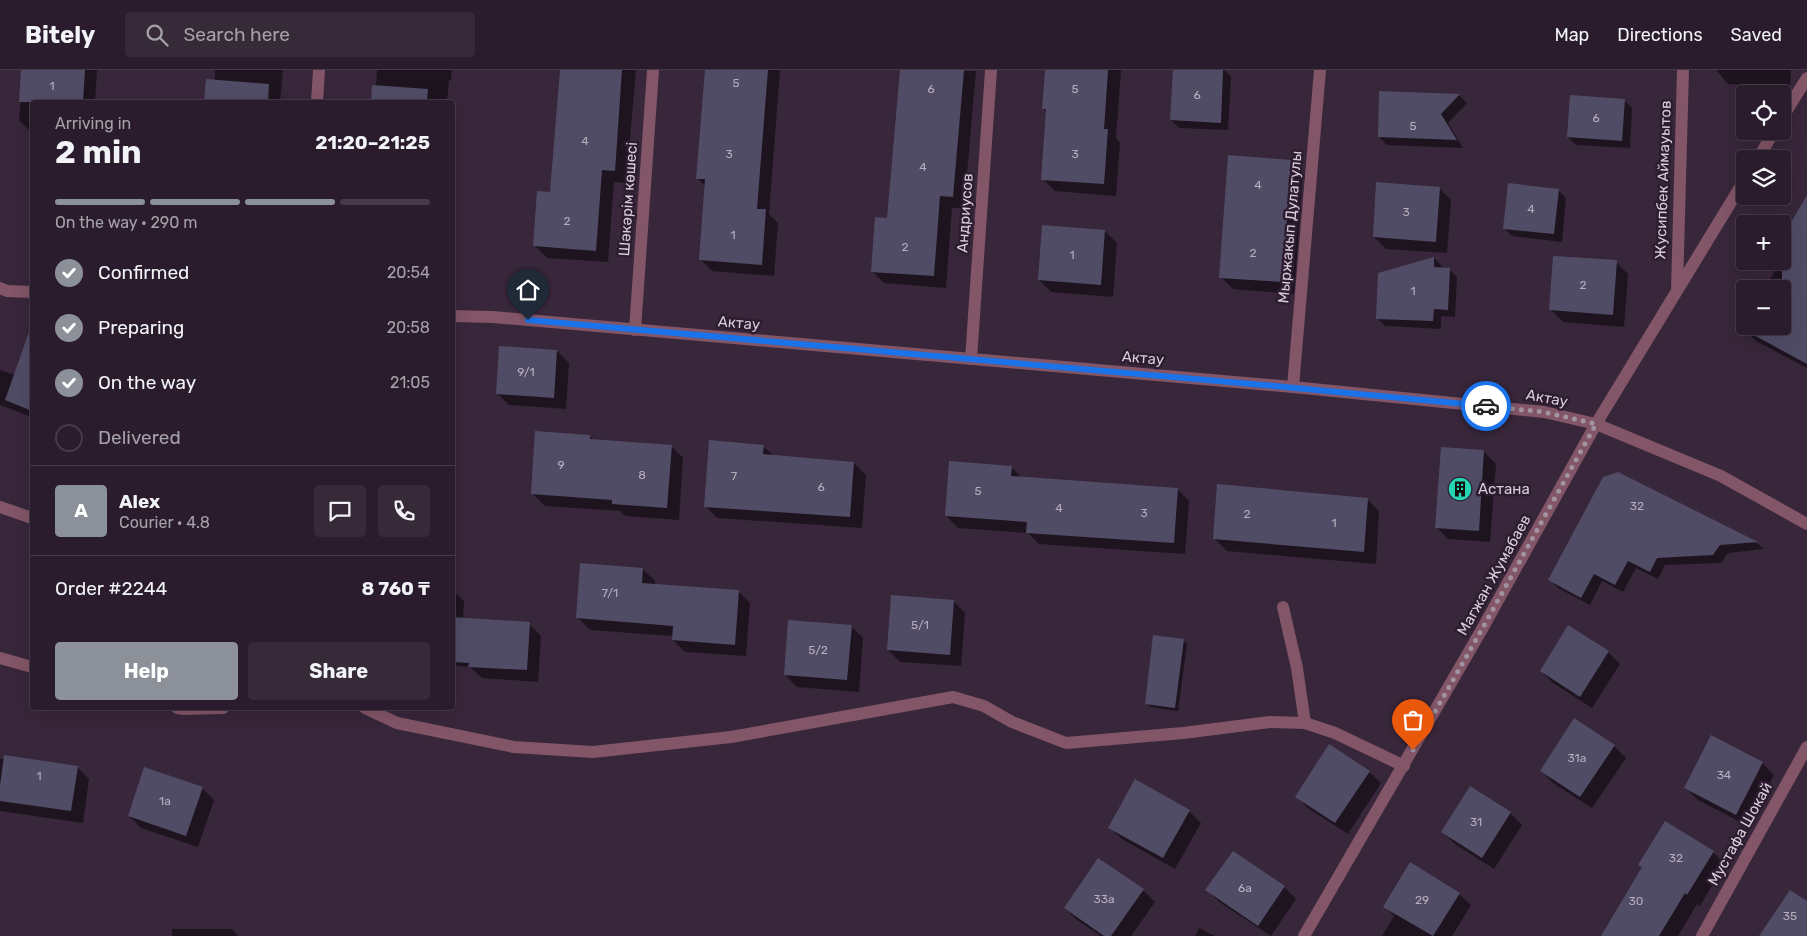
<!DOCTYPE html>
<html lang="en">
<head>
<meta charset="utf-8">
<style>
	body { margin:0; font-family:Rubik,sans-serif; background:#362938; color:#f1f3f6; height:100vh; display:flex; flex-direction:column; font-size:19px; white-space:nowrap }
	* { box-sizing:border-box; margin:0 }
	p { font-size:16px; color:#a5a1a9 }
	.icon { flex:none; width:28px; height:28px; fill:none; stroke:currentColor; stroke-width:2; stroke-linecap:round; stroke-linejoin:round }
	.map { position:relative; flex:1; overflow:hidden }
	.details { position:absolute; left:30px; top:30px; width:425px; height:610px; display:flex; flex-direction:column; background:#2a1c2c; border-radius:5px; box-shadow:0 5px 20px #0002,0 0 0 1px #463a48 }
	.details>* { flex:none }
	.tools { position:absolute; left:1736px; top:15px; display:grid; gap:10px }
	.tools a { display:grid; place-items:center; width:55px; height:55px; border-radius:5px; background:#2a1c2c; box-shadow:0 5px 20px #0002,0 0 0 1px #463a48; font-size:25px }
	.pin { position:absolute; display:grid; place-items:center; width:42px; height:42px; color:#fff; margin:-51px -21px; border-radius:50% 50% 50% 0; rotate:-45deg; box-shadow:0 0 5px #0007 }
	.pin .icon { rotate:45deg }
	.courier { position:absolute; display:grid; place-items:center; width:50px; height:50px; margin:-25px; border:4px solid #1a73e8; border-radius:50%; background:#fff; color:#222; box-shadow:0 1px 6px #0007 }
	.head em { font-style:normal; font-weight:700 }
	.head div { display:flex; flex-direction:column-reverse }
	.head { display:flex; align-items:center; justify-content:space-between; height:85px; padding:0 25px }
	h1 { font-size:32px; font-weight:700; line-height:38px }
	.bar { display:grid; grid-template-columns:repeat(4,1fr); gap:8px 5px; align-content:center; height:60px; padding:0 25px }
	.bar i { height:6px; border-radius:4px; background:#463a48 }
	.bar .current { background:#8c9099 }
	.bar p { grid-column:span 4 }
	.line { display:flex; align-items:center; gap:12px; padding:0 25px; border-top:1px solid #463a48 }
	.line div { flex:1 }
	.round { display:grid; place-items:center; flex:none; width:52px; height:52px; border-radius:5px; background:#362938 }
	ol { padding:0 25px; list-style:none }
	li { display:flex; align-items:center; gap:15px; height:55px }
	li p { margin-inline-start:auto }
	li .icon { padding:5px; border-radius:50%; background:#8c9099; color:#fff; stroke-width:4 }
	li:last-child { color:#a5a1a9 }
	li i { width:28px; height:28px; border:2px solid #463a48; border-radius:50% }
	.cta { display:flex; gap:10px; margin-top:auto; padding:10px 25px }
	.cta a { flex:1; height:58px; border-radius:5px; background:#8c9099; color:#fff; font-size:20px; font-weight:700; line-height:58px; text-align:center }
	.cta a+a { background:#362938; color:#f1f3f6 }
	header { display:flex; align-items:center; gap:30px; box-sizing:border-box; height:70px; padding:0 25px; background:#2a1c2c; border-bottom:1px solid #463a48 }
	header strong { font-size:24px }
	nav { display:flex; gap:28px; margin-inline-start:auto; font-size:18px }
	.search { width:350px; height:45px; background:#362938; display:flex; align-items:center; gap:12px; box-sizing:border-box; padding:0 18px; border-radius:5px; color:#a5a1a9; font-size:19px }
	.map>svg:first-child { display:block }
	.shadow { fill:#0007 }
	.building { fill:#514c66 }
	.lines { fill:none; stroke-linecap:round; stroke-linejoin:round }
	.minor { stroke:#825567; stroke-width:12 }
	.tertiary { stroke:#825567; stroke-width:12 }
	.done { stroke:#a193a2; stroke-width:5; stroke-dasharray:0 9 }
	.route { stroke:#1a73e8; stroke-width:6 }
	.labels { text-anchor:middle; dominant-baseline:central; stroke-width:5; stroke-linejoin:round; paint-order:stroke }
	.number-label { font-size:12px; fill:#b7adbd }
	.street-label { font-size:15px; fill:#d9cdda; stroke:#2e1c30 }
	.poi-label { font-size:15px; fill:#d9cdda; stroke:#2e1c30; text-anchor:start }
</style>
</head>
<body>
<header>
<strong>Bitely</strong>
<div class="search"><svg class="icon" aria-label="search" viewBox="0 0 24 24"><circle cx="10" cy="10" r="6"/><path d="M15 15l6 6"/></svg>Search here</div>
<nav><a>Map</a><a>Directions</a><a>Saved</a></nav>
</header>
<div class="map">
<svg width="1807" height="866" viewBox="0 0 1807 866">
	<rect width="100%" height="100%" fill="#38263a"/>
	<g class="shadow">
		<polygon points="23,0 97,0 95,32 32,32 32,62 31,62 19,50"/>
		<polygon points="215,0 283,0 280,32 205,32 207,11 215,11"/>
		<polygon points="377,0 452,0 451,10 449,10 447,32 372,32 373,16 376,16"/>
		<polygon points="562,0 636,0 626,113 614,112 608,192 547,188 535,176 551,123"/>
		<polygon points="706,0 780,0 769,144 778,153 774,206 712,201 700,189 706,117 697,108"/>
		<polygon points="901,0 976,1 964,138 952,138 946,218 884,213 872,201 889,149"/>
		<polygon points="1046,0 1121,0 1116,68 1120,73 1116,126 1055,121 1043,109 1047,42 1043,38"/>
		<polygon points="1174,0 1224,0 1231,7 1228,60 1179,58 1171,50"/>
		<polygon points="1716,0 1791,0 1790,18 1728,14"/>
		<polygon points="1380,22 1459,25 1467,33 1448,53 1463,78 1387,75 1379,67"/>
		<polygon points="1624,30 1632,38 1630,78 1576,75 1568,67"/>
		<polygon points="1291,91 1303,103 1294,224 1233,219 1221,207"/>
		<polygon points="1439,118 1451,130 1447,183 1386,179 1374,167"/>
		<polygon points="1558,120 1566,128 1562,172 1512,166 1504,158"/>
		<polygon points="1807,141 1807,298 1756,271 1744,259 1782,256 1782,219 1765,219 1780,191 1782,191"/>
		<polygon points="1105,161 1117,173 1113,227 1051,222 1039,210"/>
		<polygon points="1434,188 1442,196 1442,199 1449,199 1457,207 1455,247 1441,246 1441,259 1385,256 1377,248 1379,204"/>
		<polygon points="1616,192 1628,204 1624,257 1563,252 1551,240"/>
		<polygon points="557,281 569,293 566,339 509,335 497,323"/>
		<polygon points="23,284 32,288 32,347 0,335 0,300 15,305"/>
		<polygon points="590,366 594,371 671,376 683,388 679,450 625,446 620,441 545,436 533,424"/>
		<polygon points="763,376 774,386 854,393 866,405 862,458 717,448 705,436"/>
		<polygon points="1484,382 1496,394 1490,472 1448,469 1436,457"/>
		<polygon points="1011,397 1022,408 1177,419 1189,431 1185,484 1039,474 1028,463 958,458 946,446"/>
		<polygon points="1618,403 1757,473 1764,479 1728,483 1721,493 1665,495 1658,509 1636,498 1623,522 1602,511 1590,535 1558,518 1550,510"/>
		<polygon points="1367,429 1379,441 1376,494 1227,481 1215,469"/>
		<polygon points="643,499 655,511 655,515 738,521 750,533 746,586 685,582 673,570 673,566 590,560 578,548"/>
		<polygon points="452,519 464,531 463,549 529,554 541,566 538,612 482,608 470,597 452,595"/>
		<polygon points="953,531 965,543 961,596 900,592 888,580"/>
		<polygon points="851,556 863,568 859,622 797,617 785,605"/>
		<polygon points="1183,570 1187,574 1178,641 1150,637 1146,633"/>
		<polygon points="1608,582 1620,594 1592,638 1553,613 1541,601"/>
		<polygon points="1614,676 1626,688 1592,738 1553,713 1541,701"/>
		<polygon points="0,689 77,697 89,709 83,753 0,741"/>
		<polygon points="1762,693 1774,705 1748,756 1698,730 1686,718"/>
		<polygon points="1369,702 1381,713 1348,764 1308,738 1296,726"/>
		<polygon points="202,718 214,730 198,777 141,758 129,746"/>
		<polygon points="1189,741 1201,753 1175,799 1122,769 1110,758"/>
		<polygon points="1510,743 1522,755 1494,799 1455,774 1443,762"/>
		<polygon points="1713,782 1725,794 1700,836 1697,834 1678,866 1602,866 1643,798 1639,795"/>
		<polygon points="1284,817 1296,829 1271,866 1219,832 1207,820"/>
		<polygon points="1143,820 1155,832 1131,866 1101,866 1077,850 1065,838"/>
		<polygon points="1459,824 1471,835 1452,866 1382,866 1394,846 1385,836"/>
		<polygon points="1199,858 1215,866 1195,866"/>
		<polygon points="172,859 232,859 238,866 172,866"/>
	</g>
	<g class="building">
		<polygon points="21,0 85,0 83,32 19,32"/>
		<polygon points="560,0 622,0 615,101 602,100 596,181 533,176 537,121 550,122"/>
		<polygon points="705,0 768,0 757,139 766,139 762,195 699,190 705,109 696,109"/>
		<polygon points="900,0 964,0 953,127 940,126 934,206 871,202 875,147 887,148"/>
		<polygon points="1045,0 1108,0 1104,59 1108,59 1104,114 1041,110 1046,39 1042,39"/>
		<polygon points="1173,0 1223,0 1221,53 1170,50"/>
		<polygon points="206,9 269,14 268,32 204,32"/>
		<polygon points="372,15 428,19 427,32 371,32"/>
		<polygon points="1379,21 1460,24 1441,44 1457,70 1378,67"/>
		<polygon points="1570,25 1625,29 1622,71 1567,67"/>
		<polygon points="1228,85 1291,90 1283,212 1219,208"/>
		<polygon points="1376,112 1440,117 1436,172 1373,167"/>
		<polygon points="1508,113 1559,119 1554,164 1503,159"/>
		<polygon points="1807,125 1807,294 1737,256 1782,256 1782,168"/>
		<polygon points="1042,155 1105,160 1101,215 1038,210"/>
		<polygon points="1553,186 1617,190 1613,245 1549,240"/>
		<polygon points="1434,187 1434,197 1450,198 1448,240 1434,239 1433,251 1376,249 1378,203"/>
		<polygon points="30,259 32,260 32,341 5,330"/>
		<polygon points="499,276 557,280 554,328 496,324"/>
		<polygon points="535,361 590,365 590,369 672,375 667,438 612,434 612,430 531,424"/>
		<polygon points="709,370 764,375 763,384 854,392 850,447 704,437"/>
		<polygon points="1441,377 1484,380 1479,461 1435,458"/>
		<polygon points="949,391 1012,396 1011,406 1178,418 1174,473 1026,463 1027,452 945,446"/>
		<polygon points="1618,402 1758,472 1720,475 1713,485 1657,488 1650,502 1628,491 1615,515 1594,504 1581,528 1548,510 1603,407"/>
		<polygon points="1217,414 1368,428 1364,482 1213,469"/>
		<polygon points="580,493 643,498 642,513 739,520 735,575 672,570 673,556 576,548"/>
		<polygon points="891,525 954,530 950,585 887,580"/>
		<polygon points="452,547 530,552 527,600 468,597 469,593 452,592"/>
		<polygon points="788,550 852,555 847,610 784,605"/>
		<polygon points="1568,555 1609,581 1580,627 1540,601"/>
		<polygon points="1153,565 1184,569 1175,638 1145,634"/>
		<polygon points="1574,648 1615,675 1580,727 1540,701"/>
		<polygon points="1711,665 1763,692 1736,745 1684,718"/>
		<polygon points="1329,674 1370,701 1335,753 1295,727"/>
		<polygon points="4,685 78,696 71,741 0,731 0,716"/>
		<polygon points="144,697 203,717 186,766 128,746"/>
		<polygon points="1135,709 1190,740 1163,788 1108,758"/>
		<polygon points="1470,716 1511,742 1482,788 1441,762"/>
		<polygon points="1665,751 1714,781 1687,825 1685,823 1659,866 1601,866 1642,797 1638,795"/>
		<polygon points="1233,781 1285,816 1258,856 1205,820"/>
		<polygon points="1098,788 1144,819 1111,866 1104,866 1064,838"/>
		<polygon points="1410,792 1460,823 1433,866 1383,837"/>
		<polygon points="1790,820 1807,831 1807,866 1759,866"/>
	</g>
	<g class="lines">
		<g class="minor">
			<polyline points="317,32 319,0"/>
			<polyline points="1782,48 1807,8"/>
			<polyline points="1758,89 1774,61"/>
			<polyline points="1677,219 1683,0"/>
			<polyline points="635,260 653,0"/>
			<polyline points="971,289 991,0"/>
			<polyline points="1293,317 1320,0"/>
			<polyline points="0,437 32,448"/>
			<polyline points="1283,537 1297,598 1305,653"/>
			<polyline points="0,588 32,597"/>
			<polyline points="177,638 184,639 223,638"/>
			<polyline points="365,638 397,653 514,677 593,682 731,667 953,627 984,636 1012,652 1066,673 1183,663 1270,652 1305,653 1335,663 1404,696"/>
			<polyline points="1304,866 1481,561 1596,354 1745,109"/>
			<polyline points="1702,866 1807,677"/>
		</g>
		<g class="tertiary">
			<polyline points="0,218 7,221 32,222"/>
			<polyline points="452,246 493,247 1293,317 1544,342 1596,354 1721,406 1807,454"/>
		</g>
	</g>
	<g class="lines">
		<polyline class="done" points="1413,680 1481,561 1596,354 1544,342 1486,336"/>
		<polyline class="route" points="528,250 1274,316 1486,336"/>
	</g>
	<defs>
		<g id="building-disc" transform="scale(1.25)"><circle r="9.5" fill="#24d5af" stroke="#2e1c30"/><path d="M-4-6H4V6H1V3H-1V6H-4ZM-2.5-4.3h1.7v1.8h-1.7ZM.8-4.3h1.7v1.8H.8ZM-2.5-1h1.7V.8h-1.7ZM.8-1h1.7V.8H.8Z" fill="#111"/></g>
	</defs>
	<g fill-rule="evenodd">
		<use href="#building-disc" x="1460" y="419"/>
	</g>
	<g class="labels">
		<g class="number-label">
			<text x="736" y="13">5</text>
			<text x="52" y="16">1</text>
			<text x="931" y="19">6</text>
			<text x="1075" y="19">5</text>
			<text x="1197" y="25">6</text>
			<text x="1596" y="48">6</text>
			<text x="1413" y="56">5</text>
			<text x="585" y="71">4</text>
			<text x="729" y="84">3</text>
			<text x="1075" y="84">3</text>
			<text x="923" y="97">4</text>
			<text x="1258" y="115">4</text>
			<text x="1531" y="139">4</text>
			<text x="1406" y="142">3</text>
			<text x="567" y="151">2</text>
			<text x="733" y="165">1</text>
			<text x="905" y="177">2</text>
			<text x="1253" y="183">2</text>
			<text x="1072" y="185">1</text>
			<text x="1583" y="215">2</text>
			<text x="1413" y="221">1</text>
			<text x="526" y="302">9/1</text>
			<text x="561" y="395">9</text>
			<text x="642" y="405">8</text>
			<text x="734" y="406">7</text>
			<text x="821" y="417">6</text>
			<text x="978" y="421">5</text>
			<text x="1637" y="436">32</text>
			<text x="1059" y="438">4</text>
			<text x="1144" y="443">3</text>
			<text x="1247" y="444">2</text>
			<text x="1334" y="453">1</text>
			<text x="610" y="523">7/1</text>
			<text x="920" y="555">5/1</text>
			<text x="818" y="580">5/2</text>
			<text x="1577" y="688">31а</text>
			<text x="1724" y="705">34</text>
			<text x="39" y="706">1</text>
			<text x="165" y="731">1а</text>
			<text x="1476" y="752">31</text>
			<text x="1676" y="788">32</text>
			<text x="1245" y="818">6а</text>
			<text x="1104" y="829">33а</text>
			<text x="1422" y="830">29</text>
			<text x="1636" y="831">30</text>
			<text x="1790" y="846">35</text>
		</g>
		<g class="street-label">
			<text transform="translate(1663 110) rotate(-88)">Жусипбек Аймауытов</text>
			<text transform="translate(628 129) rotate(-86)">Шәкәрім көшесі</text>
			<text transform="translate(965 143) rotate(-86)">Андриусов</text>
			<text transform="translate(1290 157) rotate(-85)">Мыржакып Дулатулы</text>
			<text transform="translate(739 253) rotate(5)">Актау</text>
			<text transform="translate(1143 288) rotate(5)">Актау</text>
			<text transform="translate(1547 328) rotate(10)">Актау</text>
			<text transform="translate(1494 505) rotate(-61)">Магжан Жумабаев</text>
			<text transform="translate(1740 764) rotate(-61)">Мустафа Шокай</text>
		</g>
		<g class="poi-label">
			<text x="1478" y="419">Астана</text>
		</g>
	</g>
</svg>
<div class="tools">
<a><svg class="icon" aria-label="locate" viewBox="0 0 24 24"><circle cx="12" cy="12" r="6"/><path d="M12 2v4M12 18v4M2 12h4M18 12h4"/></svg></a>
<a><svg class="icon" aria-label="layers" viewBox="0 0 24 24"><path d="M12 4l9 5-9 5-9-5zM3 14l9 5 9-5"/></svg></a>
<a>+</a>
<a>−</a>
</div>
<div class="pin" style="left:1413px;top:680px;background:#ea580c"><svg class="icon" aria-label="bag" viewBox="0 0 24 24"><path d="M5 8h14l-1 12H6zM9 8a3 3 0 0 1 6 0"/></svg></div>
<div class="pin" style="left:528px;top:250px;background:#1f2937"><svg class="icon" aria-label="home" viewBox="0 0 24 24"><path d="M3 11l9-7 9 7M6 9v11h12V9"/></svg></div>
<div class="courier" style="left:1486px;top:336px"><svg class="icon" aria-label="car" viewBox="0 0 24 24"><path d="M5 17H2v-5l4-1 3-4h7l3 4 3 1v5h-3M9 17h6M6 11h13"/><circle cx="7" cy="17" r="2"/><circle cx="17" cy="17" r="2"/></svg></div>
<section class="details">
<div class="head"><div><h1>2 min</h1><p>Arriving in</p></div><em>21:20–21:25</em></div>
<div class="bar"><i class="current"></i><i class="current"></i><i class="current"></i><i></i><p>On the way · 290 m</p></div>
<ol>
<li><svg class="icon" aria-label="check" viewBox="0 0 24 24"><path d="M5 12l5 5 9-10"/></svg>Confirmed<p>20:54</p></li>
<li><svg class="icon" aria-label="check" viewBox="0 0 24 24"><path d="M5 12l5 5 9-10"/></svg>Preparing<p>20:58</p></li>
<li><svg class="icon" aria-label="check" viewBox="0 0 24 24"><path d="M5 12l5 5 9-10"/></svg>On the way<p>21:05</p></li>
<li><i></i>Delivered</li>
</ol>
<div class="line" style="height:90px"><b class="round" style="background:#8c9099;color:#fff">A</b><div><b>Alex</b><p>Courier · 4.8</p></div><a class="round"><svg class="icon" aria-label="chat" viewBox="0 0 24 24"><path d="M4 5h16v11H9l-5 4z"/></svg></a><a class="round"><svg class="icon" aria-label="phone" viewBox="0 0 24 24"><path d="M5 4h4l2 5-3 2q2 4 5 5l2-3 5 2v4C11 20 4 13 5 4z"/></svg></a></div>
<div class="line" style="height:65px"><div>Order #2244</div><b>8 760 ₸</b></div>
<div class="cta"><a>Help</a><a>Share</a></div>
</section>
</div>
</body>
</html>
